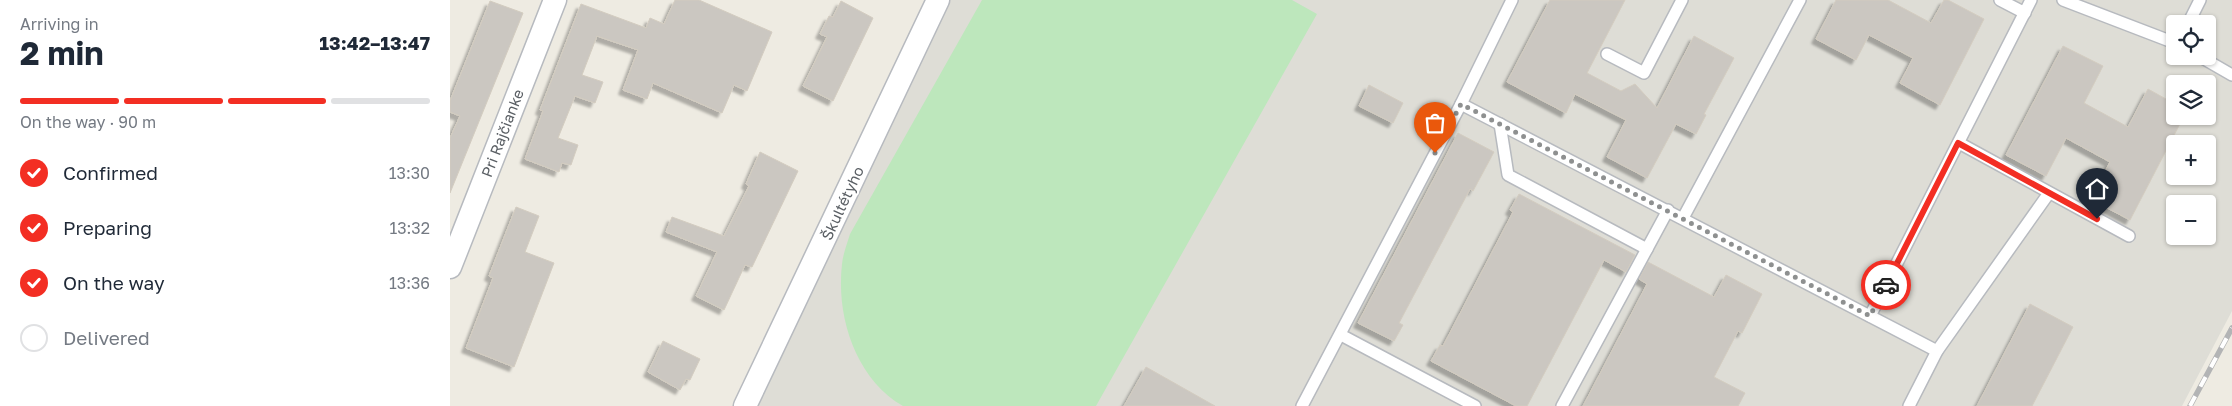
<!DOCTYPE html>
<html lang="en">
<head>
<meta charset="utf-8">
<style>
	body { margin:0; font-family:"Golos Text",sans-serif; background:#f6f6f7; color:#1f2937; height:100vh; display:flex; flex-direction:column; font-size:19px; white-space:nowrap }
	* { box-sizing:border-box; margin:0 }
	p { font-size:16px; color:#747a83 }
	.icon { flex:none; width:28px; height:28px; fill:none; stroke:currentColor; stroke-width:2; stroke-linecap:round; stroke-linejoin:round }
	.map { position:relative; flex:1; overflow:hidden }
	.drawer { display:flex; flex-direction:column; background:#fff; width:450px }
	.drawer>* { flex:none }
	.fabs { position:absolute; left:1716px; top:15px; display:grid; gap:10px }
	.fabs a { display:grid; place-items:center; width:50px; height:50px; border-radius:5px; background:#fff; box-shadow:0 1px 4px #0004; font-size:25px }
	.pin { position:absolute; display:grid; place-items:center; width:42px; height:42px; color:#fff; margin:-51px -21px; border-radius:50% 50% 50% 0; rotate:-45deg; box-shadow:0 0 5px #0007 }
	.pin .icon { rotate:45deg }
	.courier { position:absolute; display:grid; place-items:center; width:50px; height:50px; margin:-25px; border:4px solid #f32e23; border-radius:50%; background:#fff; color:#222; box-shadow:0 1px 6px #0007 }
	.overview em { font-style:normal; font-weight:700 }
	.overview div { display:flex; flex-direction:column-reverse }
	.overview { display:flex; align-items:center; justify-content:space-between; height:85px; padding:0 20px }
	h1 { font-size:32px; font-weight:700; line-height:38px }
	.bar { display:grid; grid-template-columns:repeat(4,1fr); gap:8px 5px; align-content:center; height:60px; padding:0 20px }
	.bar i { height:6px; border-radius:4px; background:#e0e1e3 }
	.bar .selected { background:#f32e23 }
	.bar p { grid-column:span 4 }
	ol { padding:0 20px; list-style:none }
	li { display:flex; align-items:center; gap:15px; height:55px }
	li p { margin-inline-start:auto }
	li .icon { padding:5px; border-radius:50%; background:#f32e23; color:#fff; stroke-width:4 }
	li:last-child { color:#747a83 }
	li i { width:28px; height:28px; border:2px solid #e0e1e3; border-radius:50% }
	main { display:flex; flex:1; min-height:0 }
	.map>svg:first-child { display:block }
	.industrial { fill:#deddd6; fill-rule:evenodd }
	.green { fill:#bde7bc }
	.building { fill:#cbc7c1; stroke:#d3ccc0; filter:url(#shadow) }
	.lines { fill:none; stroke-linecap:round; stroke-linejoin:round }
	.lane-casing { stroke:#b7babf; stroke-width:14 }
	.street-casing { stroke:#b7babf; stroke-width:25 }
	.lane { stroke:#fff; stroke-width:11 }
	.street { stroke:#fff; stroke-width:22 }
	.rail-casing { stroke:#b3b4b5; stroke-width:5.5 }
	.rail { stroke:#fff; stroke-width:4; stroke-dasharray:11; stroke-linecap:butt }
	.done { stroke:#8e9090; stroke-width:5; stroke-dasharray:0 9 }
	.route { stroke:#f32e23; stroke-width:6 }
	.labels { text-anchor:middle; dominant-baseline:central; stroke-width:4; stroke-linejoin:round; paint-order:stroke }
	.street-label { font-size:15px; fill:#5a5f64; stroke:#fff }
</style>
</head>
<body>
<main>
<section class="drawer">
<div class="overview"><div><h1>2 min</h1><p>Arriving in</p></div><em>13:42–13:47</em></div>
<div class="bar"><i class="selected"></i><i class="selected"></i><i class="selected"></i><i></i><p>On the way · 90 m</p></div>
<ol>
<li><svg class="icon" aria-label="check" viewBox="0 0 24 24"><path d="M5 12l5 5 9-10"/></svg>Confirmed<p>13:30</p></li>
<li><svg class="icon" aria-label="check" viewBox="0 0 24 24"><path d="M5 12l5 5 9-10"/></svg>Preparing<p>13:32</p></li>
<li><svg class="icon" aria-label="check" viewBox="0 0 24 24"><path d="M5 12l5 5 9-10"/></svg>On the way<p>13:36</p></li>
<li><i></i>Delivered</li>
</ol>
</section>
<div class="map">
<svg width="1782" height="406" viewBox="0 0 1782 406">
	<defs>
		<filter id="shadow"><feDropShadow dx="-4.5" dy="4.5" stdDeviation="1" flood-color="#0004"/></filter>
	</defs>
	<rect width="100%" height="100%" fill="#eeebe2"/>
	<path class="industrial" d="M 477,0 L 1782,0 L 1782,311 L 1732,406 L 295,406 ZM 1725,24 L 1758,24 L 1758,56 L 1725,56 ZM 1725,84 L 1758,84 L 1758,116 L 1725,116 ZM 1725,144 L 1758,144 L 1758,176 L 1725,176 ZM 1725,204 L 1758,204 L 1758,236 L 1725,236 Z"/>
	<path class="green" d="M 532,0 L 842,0 L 867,14 L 646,406 L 453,406 C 405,378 386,316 392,264 C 393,254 397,244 400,234 Z"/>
	<g class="building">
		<polygon points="225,0 249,0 322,32 297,91 284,85 272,113 203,83 197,99 173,90 188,50 147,36 132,75 153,82 145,103 125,96 108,138 128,145 121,165 112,163 109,172 75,159 93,111 90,110 131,4 196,28 200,18 214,24"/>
		<polygon points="1100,0 1175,0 1137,73 1171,91 1185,84 1207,108 1244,36 1284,58 1254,114 1256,115 1246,134 1226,124 1197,178 1157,157 1176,120 1125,94 1116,113 1057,82"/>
		<polygon points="1386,0 1438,0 1481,23 1494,0 1498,0 1534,19 1490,105 1450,83 1463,58 1419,35 1406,60 1366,39"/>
		<polygon points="40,1 73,13 0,193 0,138 10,116 0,112 0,101"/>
		<polygon points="391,1 423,18 383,101 353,86 377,37 370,34 379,16 383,17"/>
		<polygon points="1613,46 1653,66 1634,103 1678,127 1698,89 1725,104 1725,116 1734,116 1680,220 1640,199 1660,162 1616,138 1596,176 1556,155"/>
		<polygon points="919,85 953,103 943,123 909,106"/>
		<polygon points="1008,133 1044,152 1023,191 1020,189 949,323 953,325 944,341 908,323"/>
		<polygon points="310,152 348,171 302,267 295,265 274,310 246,296 267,252 216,232 222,217 274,236 299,186 296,184"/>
		<polygon points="1069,194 1185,255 1176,272 1154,260 1077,406 1066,406 981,361 990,345 993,346 1063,212 1060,210"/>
		<polygon points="66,207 89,216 75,252 104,263 64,367 16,348 43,278 39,276"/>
		<polygon points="1198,262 1264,297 1276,275 1312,294 1292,333 1288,331 1264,377 1295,393 1288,406 1133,406 1197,284 1189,279"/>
		<polygon points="1580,304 1623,327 1582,406 1527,406"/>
		<polygon points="213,341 250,359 240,380 236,379 230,390 198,372"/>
		<polygon points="696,367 765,406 674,406"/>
	</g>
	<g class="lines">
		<g class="lane-casing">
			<g id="lane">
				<polyline points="1550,0 1575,13"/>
				<polyline points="1613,0 1725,43"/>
				<polyline points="1738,24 1750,0"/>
				<polyline points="1157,54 1194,73 1232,0"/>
				<polyline points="1749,56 1782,75"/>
				<polyline points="1011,104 1487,351"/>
				<polyline points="1050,124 1058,175 1197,249"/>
				<polyline points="1509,143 1679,236"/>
				<polyline points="1233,218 1350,0"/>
				<polyline points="1420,316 1581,0"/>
				<polyline points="891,335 1025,406"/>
				<polyline points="852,406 1011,104 1062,0"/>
				<polyline points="1112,406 1218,210"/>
				<polyline points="1459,406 1487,351 1599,193"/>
			</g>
		</g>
		<g class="street-casing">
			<g id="street">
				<polyline points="0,267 105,0"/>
				<polyline points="295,406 488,0"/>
			</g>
		</g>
		<use href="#lane" class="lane"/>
		<use href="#street" class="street"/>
		<g class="rail-casing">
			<polyline id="rail" points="1740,406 1782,328"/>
		</g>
		<use href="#rail" class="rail"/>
	</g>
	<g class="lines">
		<polyline class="done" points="985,153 1011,104 1420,316 1436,285"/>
		<polyline class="route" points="1436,285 1508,143 1647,219"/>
	</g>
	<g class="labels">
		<g class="street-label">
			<text transform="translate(52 133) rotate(-69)">Pri Rajčianke</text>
			<text transform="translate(392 203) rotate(-65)">Škultétyho</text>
		</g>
	</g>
</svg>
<div class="fabs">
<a><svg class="icon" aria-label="locate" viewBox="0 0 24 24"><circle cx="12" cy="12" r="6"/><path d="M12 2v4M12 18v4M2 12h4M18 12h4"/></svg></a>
<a><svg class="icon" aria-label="layers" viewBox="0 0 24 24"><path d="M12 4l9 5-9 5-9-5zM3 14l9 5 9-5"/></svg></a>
<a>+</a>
<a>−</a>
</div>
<div class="pin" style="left:985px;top:153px;background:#ea580c"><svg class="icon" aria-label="bag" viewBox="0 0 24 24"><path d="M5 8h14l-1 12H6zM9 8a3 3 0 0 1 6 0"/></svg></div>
<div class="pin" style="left:1647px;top:219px;background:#1f2937"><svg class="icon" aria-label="home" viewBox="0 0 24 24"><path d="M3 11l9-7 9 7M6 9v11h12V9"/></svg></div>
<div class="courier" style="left:1436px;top:285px"><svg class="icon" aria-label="car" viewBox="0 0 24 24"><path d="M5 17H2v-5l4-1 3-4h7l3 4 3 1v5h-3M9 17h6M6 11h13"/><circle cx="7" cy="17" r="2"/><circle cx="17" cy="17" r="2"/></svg></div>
</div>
</main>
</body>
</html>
